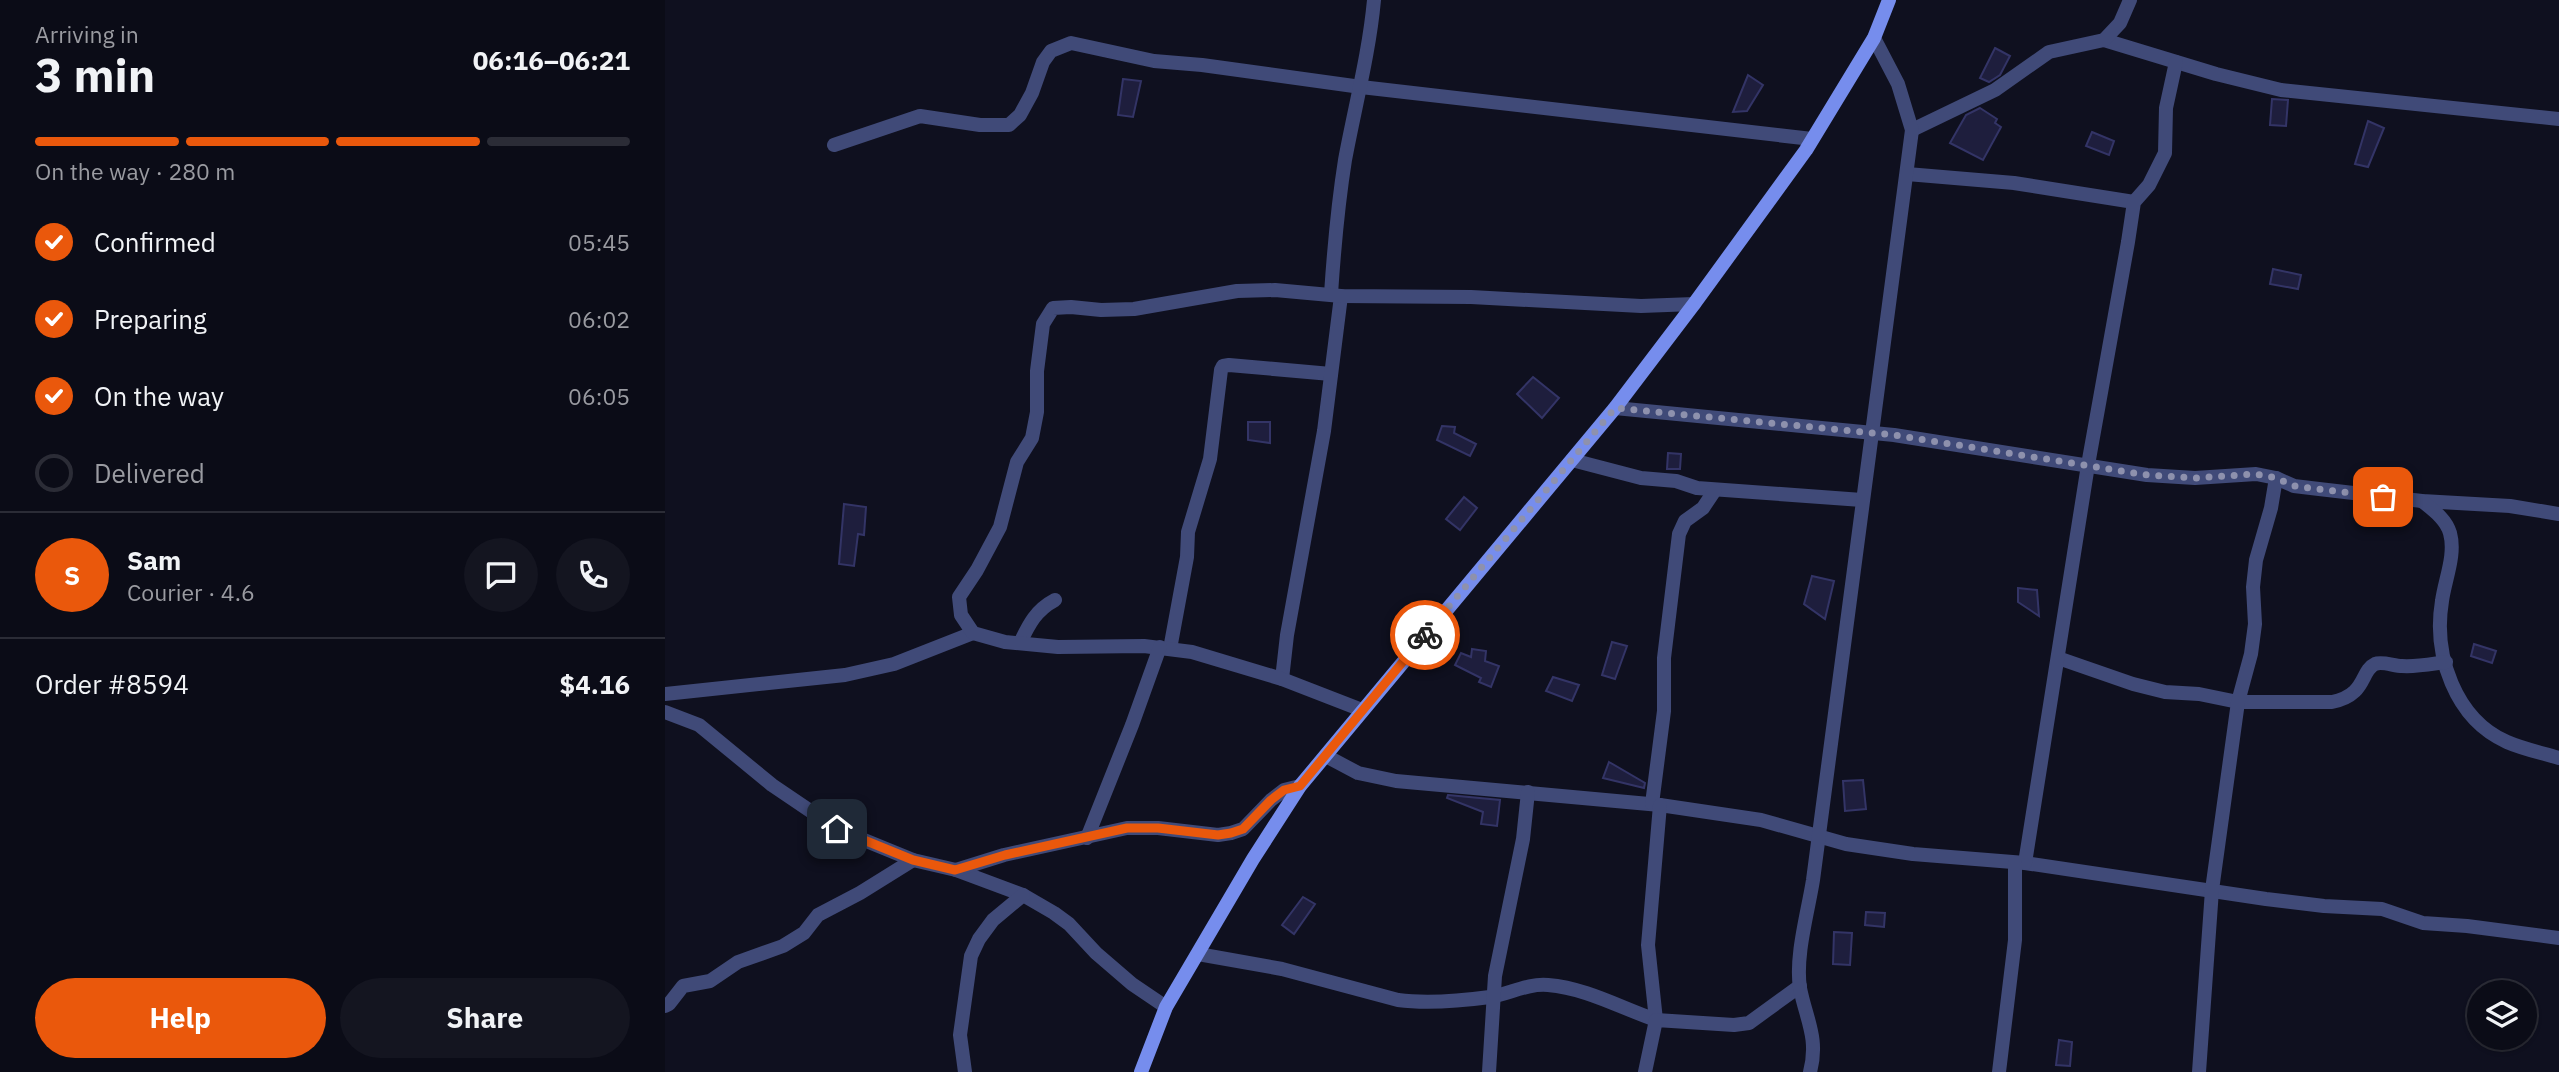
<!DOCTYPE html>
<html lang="en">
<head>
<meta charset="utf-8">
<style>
	body { margin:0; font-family:"IBM Plex Sans",sans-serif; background:#141520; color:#f1f3f6; height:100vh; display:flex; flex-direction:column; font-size:26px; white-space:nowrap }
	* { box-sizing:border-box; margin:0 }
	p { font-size:23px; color:#9a9ba1 }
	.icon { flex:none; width:38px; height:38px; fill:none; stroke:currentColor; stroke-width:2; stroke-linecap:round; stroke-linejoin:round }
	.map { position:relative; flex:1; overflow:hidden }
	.side { display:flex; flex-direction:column; background:#0b0c17; width:665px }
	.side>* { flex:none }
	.tools { position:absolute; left:1802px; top:980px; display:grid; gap:14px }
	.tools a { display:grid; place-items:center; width:70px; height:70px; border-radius:50%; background:#0b0c17; box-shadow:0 2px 5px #0004,0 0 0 2px #2b2c36; font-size:35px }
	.pin { position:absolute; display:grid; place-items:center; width:60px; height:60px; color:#fff; margin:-30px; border-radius:14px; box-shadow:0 4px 10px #0006 }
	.courier { position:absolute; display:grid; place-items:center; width:70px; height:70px; margin:-35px; border:5px solid #ea580c; border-radius:50%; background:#fff; color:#222; box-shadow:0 2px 9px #0007 }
	.headline em { font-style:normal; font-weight:800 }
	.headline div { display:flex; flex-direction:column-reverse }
	.headline { display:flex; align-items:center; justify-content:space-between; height:119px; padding:0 35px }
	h1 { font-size:46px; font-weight:800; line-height:52px }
	.bar { display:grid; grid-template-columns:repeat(4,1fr); gap:10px 7px; align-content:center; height:84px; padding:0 35px }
	.bar i { height:9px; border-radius:5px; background:#2b2c36 }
	.bar .active { background:#ea580c }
	.bar p { grid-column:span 4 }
	.line { display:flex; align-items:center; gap:18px; padding:0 35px; border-top:2px solid #2b2c36 }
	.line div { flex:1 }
	.round { display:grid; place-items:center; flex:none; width:74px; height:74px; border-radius:37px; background:#141520 }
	ol { padding:0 35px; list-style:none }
	li { display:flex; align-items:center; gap:21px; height:77px }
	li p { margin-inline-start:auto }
	li .icon { padding:7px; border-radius:50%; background:#ea580c; color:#fff; stroke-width:4 }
	li:last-child { color:#9a9ba1 }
	li i { width:38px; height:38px; border:4px solid #2b2c36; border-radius:50% }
	.action { display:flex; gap:14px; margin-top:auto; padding:14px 35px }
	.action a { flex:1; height:80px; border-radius:42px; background:#ea580c; color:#fff; font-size:28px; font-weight:800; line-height:80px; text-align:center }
	.action a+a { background:#141520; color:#f1f3f6 }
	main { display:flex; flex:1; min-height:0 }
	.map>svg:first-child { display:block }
	.building { fill:#1e1e3d; stroke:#333466; stroke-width:2 }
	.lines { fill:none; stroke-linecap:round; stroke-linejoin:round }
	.street { stroke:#404a78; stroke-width:14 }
	.secondary { stroke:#768ded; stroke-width:14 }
	.done { stroke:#8e91ad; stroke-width:7; stroke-dasharray:0 12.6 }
	.route { stroke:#ea580c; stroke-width:9 }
</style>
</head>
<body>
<main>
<section class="side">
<div class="headline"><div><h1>3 min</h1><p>Arriving in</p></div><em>06:16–06:21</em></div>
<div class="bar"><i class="active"></i><i class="active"></i><i class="active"></i><i></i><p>On the way · 280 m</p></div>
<ol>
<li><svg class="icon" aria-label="check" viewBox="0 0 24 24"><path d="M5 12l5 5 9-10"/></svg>Confirmed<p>05:45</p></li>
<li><svg class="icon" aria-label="check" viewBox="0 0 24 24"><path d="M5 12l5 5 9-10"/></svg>Preparing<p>06:02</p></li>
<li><svg class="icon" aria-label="check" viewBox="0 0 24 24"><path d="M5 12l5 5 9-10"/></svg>On the way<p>06:05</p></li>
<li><i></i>Delivered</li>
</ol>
<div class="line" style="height:126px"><b class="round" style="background:#ea580c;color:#fff">S</b><div><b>Sam</b><p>Courier · 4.6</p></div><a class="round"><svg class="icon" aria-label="chat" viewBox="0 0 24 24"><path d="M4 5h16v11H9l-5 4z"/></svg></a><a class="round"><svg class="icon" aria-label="phone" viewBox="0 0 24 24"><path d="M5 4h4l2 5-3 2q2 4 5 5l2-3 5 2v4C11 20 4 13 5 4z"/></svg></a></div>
<div class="line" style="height:91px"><div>Order #8594</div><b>$4.16</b></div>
<div class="action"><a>Help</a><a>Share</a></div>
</section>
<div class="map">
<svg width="1894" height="1072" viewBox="0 0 1894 1072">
	<rect width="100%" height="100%" fill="#0f101f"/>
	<g class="building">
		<polygon points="1330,48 1345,56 1335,75 1324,82 1315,78"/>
		<polygon points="1083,75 1098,85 1082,111 1068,112"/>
		<polygon points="458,79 476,81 468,117 453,115"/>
		<polygon points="1607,99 1623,100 1621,126 1605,125"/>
		<polygon points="1315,108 1332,119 1330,123 1336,127 1318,160 1285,143 1301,115"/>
		<polygon points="1703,121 1719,128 1703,167 1690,164"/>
		<polygon points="1427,132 1449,141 1444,155 1421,146"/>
		<polygon points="1608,269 1636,275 1633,289 1605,284"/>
		<polygon points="868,377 894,398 877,418 852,394"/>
		<polygon points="583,422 605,422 605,443 583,440"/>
		<polygon points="777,426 790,427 789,433 811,444 805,456 772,440"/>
		<polygon points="1003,453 1016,454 1015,469 1002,469"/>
		<polygon points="799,497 812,508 795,530 781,519"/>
		<polygon points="179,504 201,507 199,535 193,534 189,566 174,564"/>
		<polygon points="1147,576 1169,581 1160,619 1139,604"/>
		<polygon points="1353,588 1372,590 1374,616 1353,602"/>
		<polygon points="947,642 962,646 950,679 937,675"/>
		<polygon points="1809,644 1831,651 1827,663 1806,656"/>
		<polygon points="807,649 821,651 820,661 834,666 826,687 814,682 816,678 790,665 796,653 806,657"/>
		<polygon points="888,677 914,685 907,701 881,691"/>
		<polygon points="944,762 980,783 979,788 938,778"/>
		<polygon points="1198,780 1201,809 1180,811 1178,781"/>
		<polygon points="783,795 835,800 832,826 816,824 818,812 782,798"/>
		<polygon points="638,897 650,904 629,934 617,925"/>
		<polygon points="1201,912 1220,913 1219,927 1200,925"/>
		<polygon points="1169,932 1187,933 1185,965 1168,964"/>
		<polygon points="1394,1040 1407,1042 1405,1066 1391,1065"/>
	</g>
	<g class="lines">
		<g class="street">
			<polyline points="1439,40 1551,74 1616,90 1894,119"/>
			<polyline points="1247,130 1330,90 1384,52 1439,40 1455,23 1465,0"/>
			<polyline points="169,145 255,116 315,125 344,125 355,115 367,93 378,62 386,51 406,43 489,61 537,65 696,87 1147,139"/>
			<polyline points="1242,174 1349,183 1469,202"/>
			<path d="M 666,294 C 669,249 673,204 680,160 C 690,106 704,54 709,0"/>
			<polyline points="950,408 1229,435 1482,475 1530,478 1591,474 1611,478 1629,486 1654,489 1757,501 1845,506 1894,514"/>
			<polyline points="907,460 976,478 1011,481 1032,488 1197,500"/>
			<path d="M 1757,501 C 1768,510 1781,519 1785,533 C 1791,555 1780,579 1777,601 C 1768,655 1790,719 1842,742 C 1858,749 1877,753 1894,758"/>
			<path d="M 355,643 C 364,624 371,610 390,600"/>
			<polyline points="505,649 522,557 523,532 545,459 556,370 558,366 564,365 666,374"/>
			<path d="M 1393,658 L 1468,684 L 1500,692 L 1534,694 L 1573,702 L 1667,702 C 1702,695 1695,671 1710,664 C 1717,661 1729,666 1737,666 C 1752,667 1766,664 1781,662"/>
			<polyline points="617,679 622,635 659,431 676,296"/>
			<polyline points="0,694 180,675 229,664 308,633"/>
			<polyline points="697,710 617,679 527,652 479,646 393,647 340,642 308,633 296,615 294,597 312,570 335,527 352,462 367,438 372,412 372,371 378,324 388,308 406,307 436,310 469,309 572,291 610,290 676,296 806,297 976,306 1029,304"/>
			<polyline points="0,712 34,725 107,785 172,829 248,860 291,870 358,895 389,913 404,924 431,953 467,984 501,1007"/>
			<polyline points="661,756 693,773 731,781 995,805 1096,820 1181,844 1248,854 1360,863 1601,899 1659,906 1717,909 1758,923 1802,926 1894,938"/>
			<polyline points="987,804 999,711 999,658 1014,534 1020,521 1038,508 1050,490"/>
			<polyline points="422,838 467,725 495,647"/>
			<polyline points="1360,863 1423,465 1463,242 1469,202 1484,185 1500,153 1501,108 1511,62"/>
			<polyline points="291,870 339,855 462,828 493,828 553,835 566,833 578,829 606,800 619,790 635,786"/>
			<path d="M 533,954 L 617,969 L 733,1000 C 763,1004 795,1001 825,997 C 844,994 863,983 883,985 C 921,988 956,1008 991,1020 L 983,945 L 995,805"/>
			<polyline points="0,1006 4,1004 18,986 45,981 73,962 118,946 139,933 153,915 195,893 248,860"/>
			<polyline points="300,1072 295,1035 306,956 314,939 328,920 358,895"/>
			<polyline points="824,1072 830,976 858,839 863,792"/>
			<polyline points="980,1072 991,1020 1069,1025 1084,1023 1135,986"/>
			<path d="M 1145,1072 C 1154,1038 1141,1019 1135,988 C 1130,956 1143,912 1148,880 L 1247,130 L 1233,84 L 1209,38"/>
			<polyline points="1334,1072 1350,940 1350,863"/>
			<polyline points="1534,1072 1547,890 1573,702 1586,654 1590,624 1588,587 1591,560 1606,508 1611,478"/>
		</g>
		<polyline class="secondary" points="476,1072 501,1007 588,859 635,786 950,408 1029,304 1141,150 1209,38 1224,0"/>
	</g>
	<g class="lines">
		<polyline class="done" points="760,635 950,408 1229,435 1482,475 1530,478 1591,474 1611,478 1629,486 1718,497"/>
		<polyline class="route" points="172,829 248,860 290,870 340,855 462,828 493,828 553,835 566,833 578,829 606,800 619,790 635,786 760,635"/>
	</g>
</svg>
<div class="tools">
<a><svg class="icon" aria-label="layers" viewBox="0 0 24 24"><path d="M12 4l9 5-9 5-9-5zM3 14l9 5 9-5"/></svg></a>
</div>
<div class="pin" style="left:1718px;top:497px;background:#ea580c"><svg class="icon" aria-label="bag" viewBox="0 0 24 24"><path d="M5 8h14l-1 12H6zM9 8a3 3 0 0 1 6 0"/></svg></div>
<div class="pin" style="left:172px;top:829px;background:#1f2937"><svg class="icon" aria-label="home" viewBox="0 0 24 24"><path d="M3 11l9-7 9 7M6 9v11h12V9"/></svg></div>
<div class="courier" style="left:760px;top:635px"><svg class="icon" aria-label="bike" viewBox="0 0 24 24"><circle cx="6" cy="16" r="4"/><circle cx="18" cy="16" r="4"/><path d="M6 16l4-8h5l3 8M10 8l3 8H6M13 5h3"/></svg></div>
</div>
</main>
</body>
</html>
